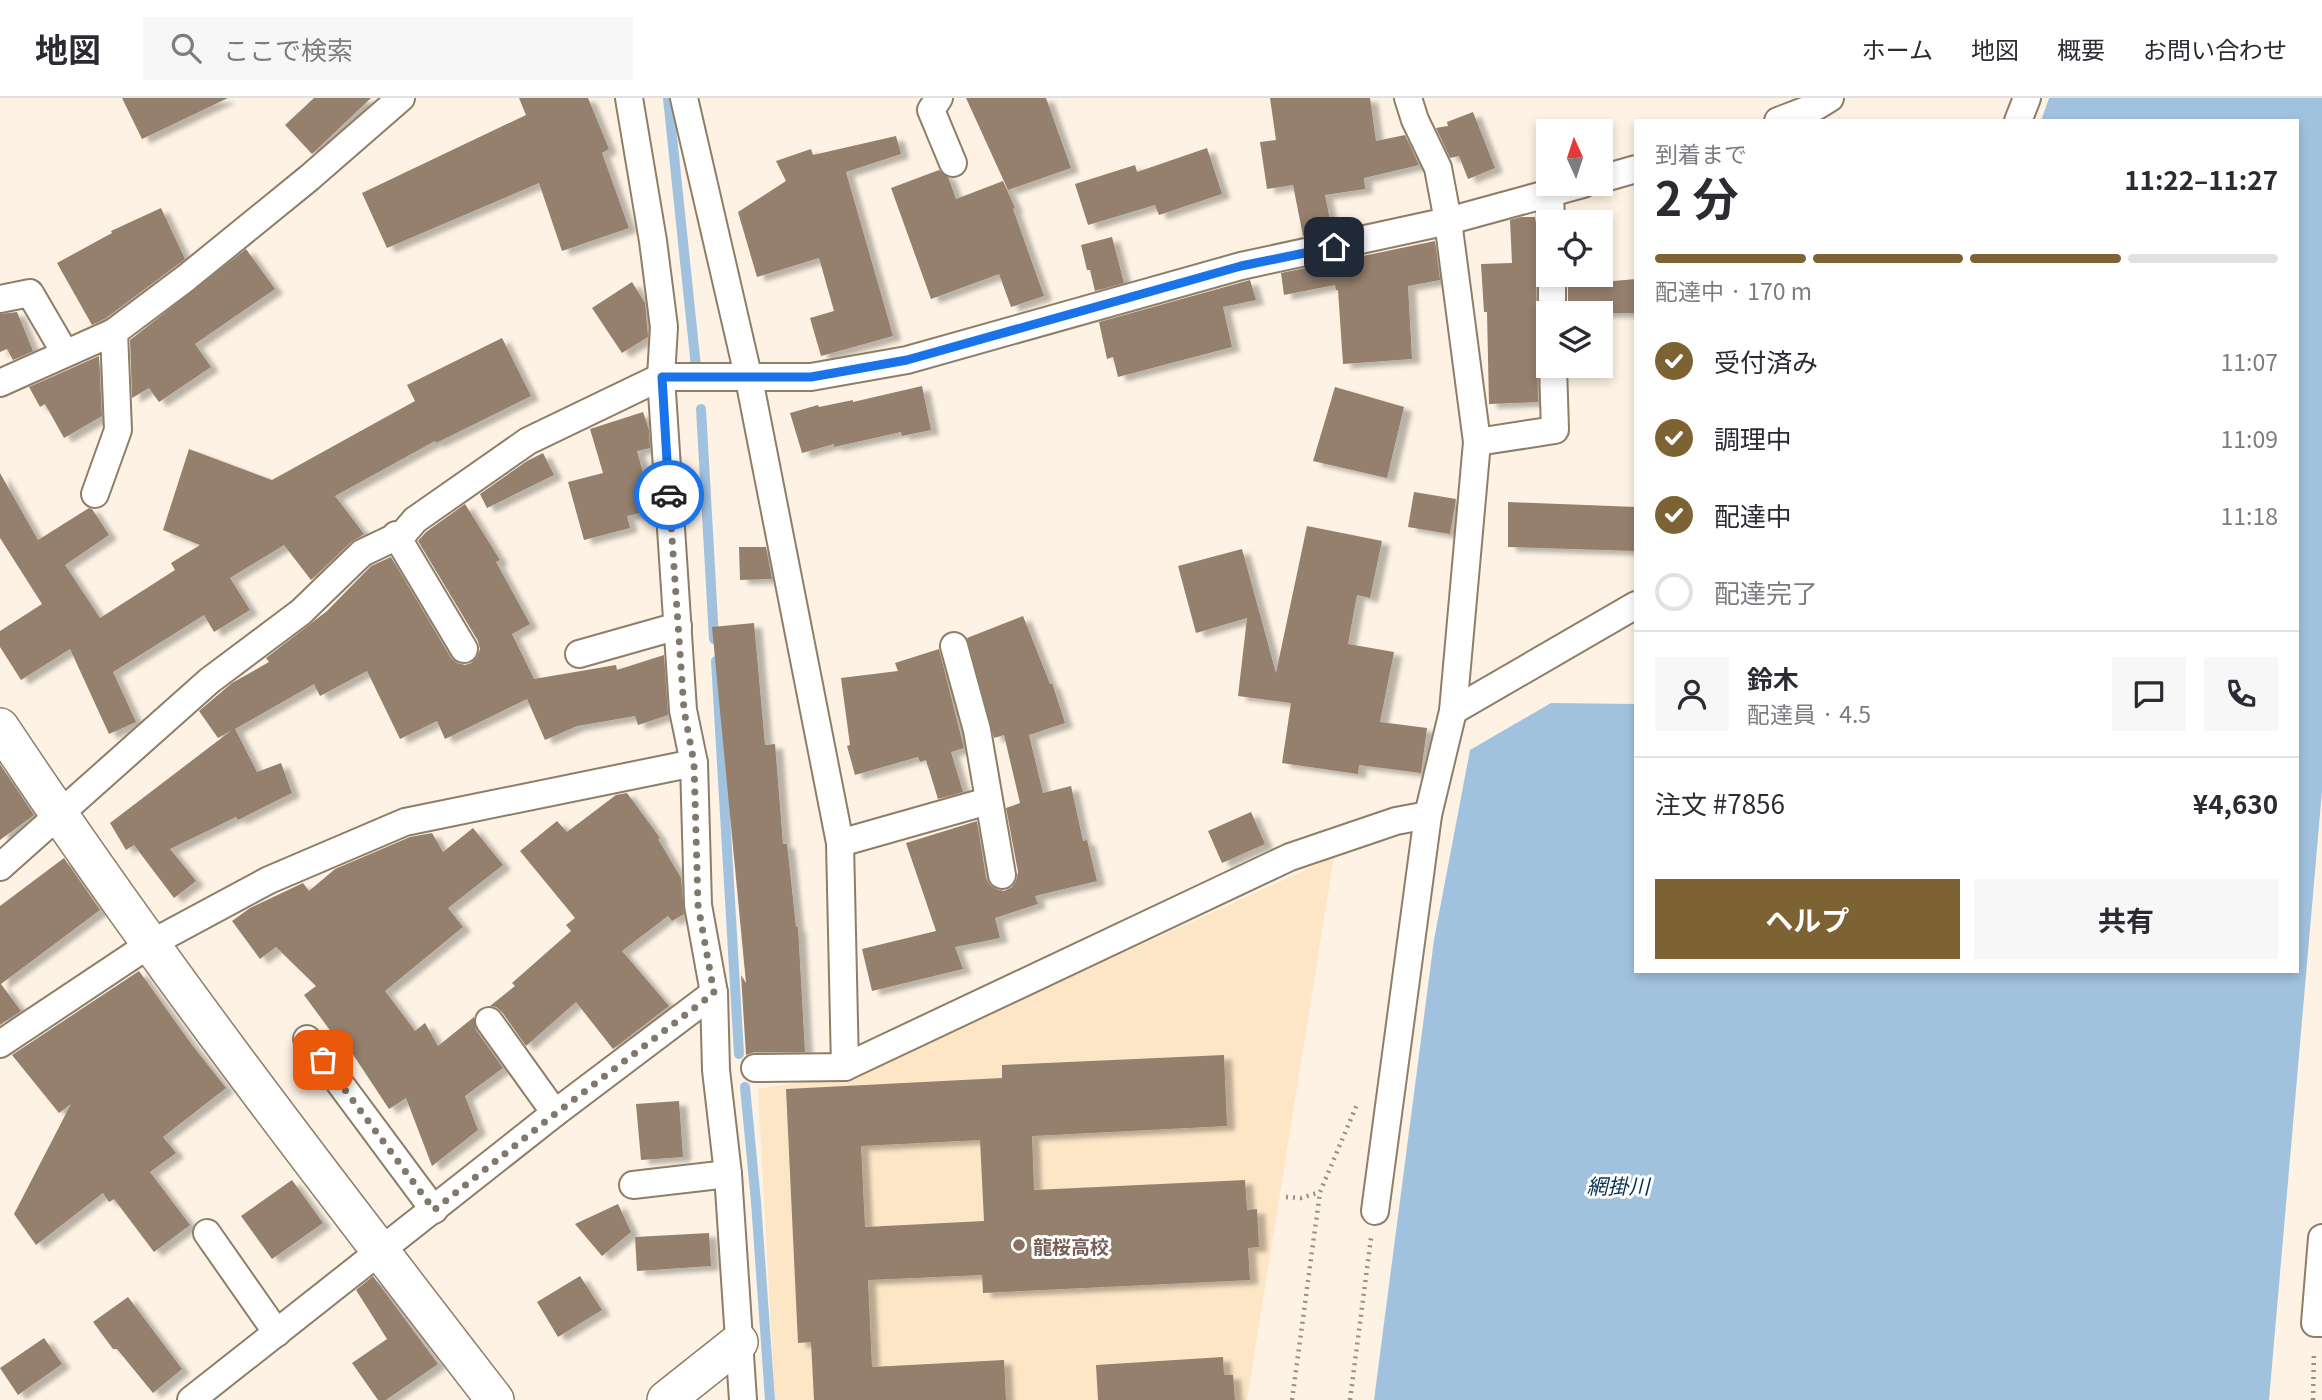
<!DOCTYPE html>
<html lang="ja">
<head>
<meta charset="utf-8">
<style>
	body { margin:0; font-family:Georgia,"Noto Sans JP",serif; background:#f7f7f7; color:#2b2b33; height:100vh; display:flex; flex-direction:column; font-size:26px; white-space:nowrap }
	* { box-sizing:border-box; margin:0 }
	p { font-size:23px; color:#7c7c81 }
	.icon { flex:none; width:38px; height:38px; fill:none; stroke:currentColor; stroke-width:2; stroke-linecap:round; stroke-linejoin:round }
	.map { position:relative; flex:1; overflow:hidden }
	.drawer { position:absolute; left:1634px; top:21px; width:665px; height:854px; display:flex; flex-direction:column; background:#fff; border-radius:0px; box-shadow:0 4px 10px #0003 }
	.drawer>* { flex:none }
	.needle { width:46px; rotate:357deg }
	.tools { position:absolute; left:1536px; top:21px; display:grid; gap:14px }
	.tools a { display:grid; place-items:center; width:77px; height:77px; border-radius:0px; background:#fff; box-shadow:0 4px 10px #0003; font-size:35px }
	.pin { position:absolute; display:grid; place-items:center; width:60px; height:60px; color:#fff; margin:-30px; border-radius:14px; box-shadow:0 4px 10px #0006 }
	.courier { position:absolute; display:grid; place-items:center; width:70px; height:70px; margin:-35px; border:5px solid #1a73e8; border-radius:50%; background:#fff; color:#222; box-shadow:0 2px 9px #0007 }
	.headline em { font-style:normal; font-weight:700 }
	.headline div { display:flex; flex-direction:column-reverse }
	.headline { display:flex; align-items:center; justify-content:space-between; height:119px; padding:0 21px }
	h1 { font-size:46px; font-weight:700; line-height:52px }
	.bar { display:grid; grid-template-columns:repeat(4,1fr); gap:10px 7px; align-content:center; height:84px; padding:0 21px }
	.bar i { height:9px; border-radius:5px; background:#e1e1e2 }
	.bar .current { background:#7d6334 }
	.bar p { grid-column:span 4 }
	.line { display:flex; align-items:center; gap:18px; padding:0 21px; border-top:2px solid #e1e1e2 }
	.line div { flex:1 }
	.round { display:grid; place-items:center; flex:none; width:74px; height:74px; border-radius:0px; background:#f7f7f7 }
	ol { padding:0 21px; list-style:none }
	li { display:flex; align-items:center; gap:21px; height:77px }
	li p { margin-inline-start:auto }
	li .icon { padding:7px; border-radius:50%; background:#7d6334; color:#fff; stroke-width:4 }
	li:last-child { color:#7c7c81 }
	li i { width:38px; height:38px; border:4px solid #e1e1e2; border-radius:50% }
	.button { display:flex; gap:14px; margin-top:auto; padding:14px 21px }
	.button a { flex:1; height:80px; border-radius:0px; background:#7d6334; color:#fff; font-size:28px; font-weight:700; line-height:80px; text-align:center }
	.button a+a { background:#f7f7f7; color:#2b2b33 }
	header { display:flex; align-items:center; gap:42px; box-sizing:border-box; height:98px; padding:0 35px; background:#fff; border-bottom:2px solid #e1e1e2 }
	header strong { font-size:33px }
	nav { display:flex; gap:38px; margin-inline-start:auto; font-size:24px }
	.search { width:490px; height:63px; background:#f7f7f7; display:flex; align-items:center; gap:18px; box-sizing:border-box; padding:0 24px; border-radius:0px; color:#7c7c81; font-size:26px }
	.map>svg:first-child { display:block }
	.built { fill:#fce6c6 }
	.water { fill:#a1c2df }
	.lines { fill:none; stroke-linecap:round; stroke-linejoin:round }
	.stream { stroke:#a1c2df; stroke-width:10 }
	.building { fill:#957f6d; fill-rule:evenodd; filter:url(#shadow) }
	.street-casing { stroke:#8e7e67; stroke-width:30 }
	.secondary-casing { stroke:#8e7e67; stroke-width:40 }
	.path { stroke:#999085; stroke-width:4.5; stroke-dasharray:2 5; stroke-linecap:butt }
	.street { stroke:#fff; stroke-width:26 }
	.secondary { stroke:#fff; stroke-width:37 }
	.done { stroke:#80786d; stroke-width:7; stroke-dasharray:0 12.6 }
	.route { stroke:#1a73e8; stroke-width:9 }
	.education-dot { fill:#8d6e63; stroke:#fff; stroke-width:2.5 }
	.labels { text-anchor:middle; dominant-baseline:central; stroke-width:6; stroke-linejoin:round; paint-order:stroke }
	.education-label { font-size:19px; font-weight:bold; fill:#785e54; stroke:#fff; text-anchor:start }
	.water-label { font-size:21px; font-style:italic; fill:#08304d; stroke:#fff }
</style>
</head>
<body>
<header>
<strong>地図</strong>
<div class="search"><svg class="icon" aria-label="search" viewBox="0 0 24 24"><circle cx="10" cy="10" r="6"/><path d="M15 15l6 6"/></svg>ここで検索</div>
<nav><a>ホーム</a><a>地図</a><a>概要</a><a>お問い合わせ</a></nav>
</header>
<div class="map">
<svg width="2322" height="1302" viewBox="0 0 2322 1302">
	<defs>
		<filter id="shadow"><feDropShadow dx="8" dy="4.5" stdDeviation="2" flood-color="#0004"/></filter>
	</defs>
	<rect width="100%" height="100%" fill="#fdf2e4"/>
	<polygon class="built" points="1334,759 1247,1302 775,1302 758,991 859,975"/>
	<polygon class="water" points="2049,0 2322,0 2322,693 2269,1302 1374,1302 1434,842 1470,652 1551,605 1636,606 1636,873 2298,873 2298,23 2041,23"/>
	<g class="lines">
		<g class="stream">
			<polyline points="668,0 696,269"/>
			<polyline points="701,311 714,541"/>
			<polyline points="716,563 739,956"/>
			<polyline points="745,989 756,1104 770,1302"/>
		</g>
	</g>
	<g class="building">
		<polygon points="122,0 228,0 142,41"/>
		<polygon points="314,0 371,0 312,56 285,27"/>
		<polygon points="519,0 588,0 609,51 602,55 629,130 562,153 539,85 387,150 362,95 526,17"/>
		<polygon points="966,0 1046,0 1071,70 1008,92"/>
		<polygon points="1270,0 1370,0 1376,43 1405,37 1419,67 1364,80 1365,91 1325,97 1332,132 1303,138 1293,87 1267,91 1260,44 1276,42"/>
		<polygon points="1473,14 1495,70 1468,81 1459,58 1450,60 1436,30 1448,28 1447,24"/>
		<polygon points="896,38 901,56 846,74 893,238 821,258 810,220 834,213 819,160 757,179 738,114 786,83 776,63 811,51 813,57"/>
		<polygon points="1207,50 1222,96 1159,117 1155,107 1088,127 1075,86 1135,67 1137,74"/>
		<polygon points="939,72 948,79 956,101 1003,83 1015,110 1013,111 1044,198 1011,209 999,176 931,201 891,90"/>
		<polygon points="161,110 185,161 106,220 92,227 57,165 112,135 111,133"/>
		<polygon points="1521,119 1535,119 1537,132 1544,138 1545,163 1539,169 1536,177 1538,304 1489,306 1487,214 1484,214 1481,166 1512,165 1510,122"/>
		<polygon points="1112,139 1124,185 1095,193 1090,172 1087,172 1081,147"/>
		<polygon points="1435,143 1440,182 1408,188 1412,261 1343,266 1338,192 1336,192 1335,187 1284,197 1281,175"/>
		<polygon points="246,151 275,191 195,246 211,269 159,304 149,290 132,300 130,242"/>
		<polygon points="1636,181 1636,215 1568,215 1568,187"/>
		<polygon points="1250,182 1256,202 1223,209 1232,249 1118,279 1113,259 1107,261 1099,224"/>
		<polygon points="632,184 645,205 648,239 622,255 592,210"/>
		<polygon points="17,214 33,253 13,262 7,251 0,254 0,216"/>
		<polygon points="502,240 531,298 436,345 435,343 335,398 364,436 351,444 311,482 284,447 230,480 250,512 214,534 204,517 113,574 136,624 109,636 70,551 21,582 0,549 0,533 42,506 0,440 0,375 38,442 89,410 92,411 109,437 65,467 100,520 175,472 171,465 200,447 163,432 189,351 272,382 415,303 407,287"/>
		<polygon points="99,258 102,318 64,340 45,306 40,309 29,289"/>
		<polygon points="922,288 931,332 902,338 901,334 834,349 834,346 802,355 790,315 818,307 819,309 853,302 853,304"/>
		<polygon points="1335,289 1404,309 1387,380 1313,363"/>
		<polygon points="643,314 649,332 650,350 637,353 653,412 627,418 630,430 584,442 568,384 603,375 590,331"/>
		<polygon points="543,355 554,377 487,410 480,396 527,363"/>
		<polygon points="1414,394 1456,401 1450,436 1408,429"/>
		<polygon points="1508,404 1636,409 1636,453 1508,449"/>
		<polygon points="465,406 500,462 496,464 530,526 512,536 534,581 616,567 617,572 664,557 668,617 638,627 635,618 577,628 545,642 527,601 445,641 437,623 400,641 367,573 320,598 314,586 235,631 257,674 281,665 292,695 238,722 236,719 170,751 196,783 174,800 134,747 126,752 110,725 232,632 218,640 199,613 232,585 269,564 266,560 327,513 371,468 391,459 451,560 457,565 465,567 471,565 477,559 480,551 478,543 418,443 426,434"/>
		<polygon points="1307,428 1382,443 1370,500 1357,497 1348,546 1394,554 1380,624 1427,630 1421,675 1359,667 1358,676 1282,665 1291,605 1238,598 1247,520 1196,535 1178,468 1242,451 1276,575"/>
		<polygon points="739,449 766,449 772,481 740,482"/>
		<polygon points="1023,518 1050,586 1052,585 1065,625 1029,637 1043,695 1071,688 1083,743 1087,742 1097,783 1035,798 1038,806 995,820 1000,840 955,849 963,871 872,893 862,851 936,833 906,745 977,723 986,780 990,787 996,791 1004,793 1012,789 1016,783 1018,774 1006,710 1020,705 1004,637 994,640 967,540"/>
		<polygon points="754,525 765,647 775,646 783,746 787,746 796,829 798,829 805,954 755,954 746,957 741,877 746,885 712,529"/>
		<polygon points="939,551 964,650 951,654 963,694 938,701 926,662 920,664 918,659 855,677 847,648 850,647 841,580 898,573 895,565"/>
		<polygon points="0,666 34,717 0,742"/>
		<polygon points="627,695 660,740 658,741 681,780 684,816 672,823 668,818 622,853 669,908 613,951 576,904 526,948 502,914 496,909 490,908 515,888 512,885 571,833 566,827 575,820 520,753 557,723 567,734 616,697"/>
		<polygon points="1251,714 1265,746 1222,765 1208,733"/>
		<polygon points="473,730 503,767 448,810 463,829 385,893 415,933 425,925 438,948 474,919 476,932 503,970 465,998 478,1032 432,1068 406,1000 389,1011 350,952 346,954 304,897 316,888 276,849 260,861 232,823 250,810 303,785 309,793 335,771 410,739 432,735 443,754"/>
		<polygon points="64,760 100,812 1,886 21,913 0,927 0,808"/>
		<polygon points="139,873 192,947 226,990 163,1039 176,1055 150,1074 190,1127 154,1154 114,1101 109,1104 103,1095 36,1147 14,1116 71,1006 59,1015 12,957"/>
		<path d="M 1224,957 L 1227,1028 L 1032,1038 L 1034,1092 L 1245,1082 L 1247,1112 L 1257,1111 L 1259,1149 L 1248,1150 L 1250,1182 L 983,1195 L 982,1177 L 868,1182 L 872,1269 L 1004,1262 L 1006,1302 L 814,1302 L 811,1244 L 798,1245 L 786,991 L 1002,980 L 1002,967 ZM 980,1042 L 984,1123 L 865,1129 L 861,1048 Z"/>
		<polygon points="679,1003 683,1059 641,1062 636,1006"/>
		<polygon points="292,1082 323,1125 272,1161 241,1118"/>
		<polygon points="618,1106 631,1134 602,1158 575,1126"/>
		<polygon points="709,1135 711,1168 637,1173 635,1139"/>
		<polygon points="373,1178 438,1266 386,1302 378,1302 352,1265 387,1241 356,1192"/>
		<polygon points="580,1178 602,1212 558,1239 537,1204"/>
		<polygon points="128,1199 182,1271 153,1295 117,1251 113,1251 93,1224"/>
		<polygon points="44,1240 62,1266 18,1297 0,1270"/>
		<polygon points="1223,1259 1224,1277 1233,1277 1235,1302 1098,1302 1096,1267"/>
	</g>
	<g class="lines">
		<g class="street-casing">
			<g id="street">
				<polyline points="629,0 653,143 664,229 661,279 683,612 694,665 698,807 714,895 716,972 728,1076 743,1302"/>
				<polyline points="684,0 750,286 840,745 845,969"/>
				<polyline points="939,0 931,12 953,65"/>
				<polyline points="1778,23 1817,8 1830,0"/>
				<polyline points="2018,23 2027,0"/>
				<polyline points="1601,81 1636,71"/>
				<polyline points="1550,95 1551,124"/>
				<polyline points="1552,177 1552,215"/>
				<polyline points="0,201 30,195 65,255"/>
				<polyline points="0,285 114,234 186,180 309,80 401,0"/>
				<polyline points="1477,344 1555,332 1553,268"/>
				<polyline points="95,396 118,332 114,234"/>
				<polyline points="396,437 464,551"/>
				<polyline points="954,548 977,632 1002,777"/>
				<polyline points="579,556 678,528"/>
				<polyline points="1453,613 1636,507"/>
				<polyline points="840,745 988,703"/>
				<polyline points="0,769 209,583 301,514 362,455 404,435 415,422 528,343 661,279 811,279 907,262 1241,168 1448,123 1583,86"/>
				<polyline points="489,923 555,1015"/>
				<polyline points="307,941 434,1112"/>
				<polyline points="0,946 150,846 269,782 405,724 694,665"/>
				<polyline points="755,970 845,969 1290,759 1396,723 1428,717"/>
				<polyline points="633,1087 728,1076"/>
				<polyline points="1375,1113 1428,717 1453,613 1477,344 1448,123 1438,70 1415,22 1408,0"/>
				<polyline points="207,1135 277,1235"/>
				<polyline points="2322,1140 2315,1225 2322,1225"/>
				<polyline points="191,1302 555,1015 714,895"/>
			</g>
		</g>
		<g class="secondary-casing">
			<g id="secondary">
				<path d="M 0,629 C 154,861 325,1082 495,1302"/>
				<polyline points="666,1302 739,1244"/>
			</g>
		</g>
		<g class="path">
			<polyline points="1286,1099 1301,1100 1320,1094 1358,1004"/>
			<polyline points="1292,1302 1320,1094"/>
			<polyline points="1350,1302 1371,1140"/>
			<polyline points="2313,1302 2314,1253"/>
		</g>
		<use href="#street" class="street"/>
		<use href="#secondary" class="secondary"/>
	</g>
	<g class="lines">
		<polyline class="done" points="323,962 434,1112 555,1016 714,895 698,807 694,665 684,612 669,397"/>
		<polyline class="route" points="669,397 662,279 811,279 907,262 1241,168 1334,149"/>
	</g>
	<circle class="education-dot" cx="1019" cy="1147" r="7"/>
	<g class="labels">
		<g class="education-label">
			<text x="1033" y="1147">龍桜高校</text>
		</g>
		<g class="water-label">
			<text x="1618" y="1087">網掛川</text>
		</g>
	</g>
</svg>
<div class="tools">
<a><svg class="needle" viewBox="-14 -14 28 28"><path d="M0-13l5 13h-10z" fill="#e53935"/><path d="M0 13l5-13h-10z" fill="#7c7c81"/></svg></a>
<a><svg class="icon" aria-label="locate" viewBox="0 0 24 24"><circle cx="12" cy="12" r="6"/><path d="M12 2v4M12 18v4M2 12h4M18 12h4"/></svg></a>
<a><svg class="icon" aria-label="layers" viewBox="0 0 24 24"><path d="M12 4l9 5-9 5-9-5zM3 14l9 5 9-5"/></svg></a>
</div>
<div class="pin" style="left:323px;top:962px;background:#ea580c"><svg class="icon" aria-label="bag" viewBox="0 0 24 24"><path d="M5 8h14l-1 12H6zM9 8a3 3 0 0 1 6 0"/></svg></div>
<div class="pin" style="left:1334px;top:149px;background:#1f2937"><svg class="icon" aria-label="home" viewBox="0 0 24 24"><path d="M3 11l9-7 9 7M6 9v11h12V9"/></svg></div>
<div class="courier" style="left:669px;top:397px"><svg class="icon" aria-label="car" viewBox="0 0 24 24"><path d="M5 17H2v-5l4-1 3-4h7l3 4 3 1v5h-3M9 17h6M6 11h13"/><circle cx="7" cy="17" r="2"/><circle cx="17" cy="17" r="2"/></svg></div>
<section class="drawer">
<div class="headline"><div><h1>2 分</h1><p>到着まで</p></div><em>11:22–11:27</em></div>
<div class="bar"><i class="current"></i><i class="current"></i><i class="current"></i><i></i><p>配達中 · 170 m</p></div>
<ol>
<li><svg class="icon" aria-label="check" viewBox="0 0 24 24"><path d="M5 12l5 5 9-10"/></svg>受付済み<p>11:07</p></li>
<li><svg class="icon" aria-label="check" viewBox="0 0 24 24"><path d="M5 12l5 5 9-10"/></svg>調理中<p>11:09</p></li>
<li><svg class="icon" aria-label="check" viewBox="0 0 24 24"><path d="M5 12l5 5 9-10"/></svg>配達中<p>11:18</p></li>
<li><i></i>配達完了</li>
</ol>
<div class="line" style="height:126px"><a class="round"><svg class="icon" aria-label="person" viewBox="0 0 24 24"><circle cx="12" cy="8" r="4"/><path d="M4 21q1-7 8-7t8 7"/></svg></a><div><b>鈴木</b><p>配達員 · 4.5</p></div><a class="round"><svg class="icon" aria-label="chat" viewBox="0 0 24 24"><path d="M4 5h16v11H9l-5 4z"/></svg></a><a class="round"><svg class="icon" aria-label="phone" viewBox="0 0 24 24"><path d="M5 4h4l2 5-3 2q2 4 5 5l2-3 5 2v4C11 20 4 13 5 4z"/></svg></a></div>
<div class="line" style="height:91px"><div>注文 #7856</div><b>¥4,630</b></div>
<div class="button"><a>ヘルプ</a><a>共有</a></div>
</section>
</div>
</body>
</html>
